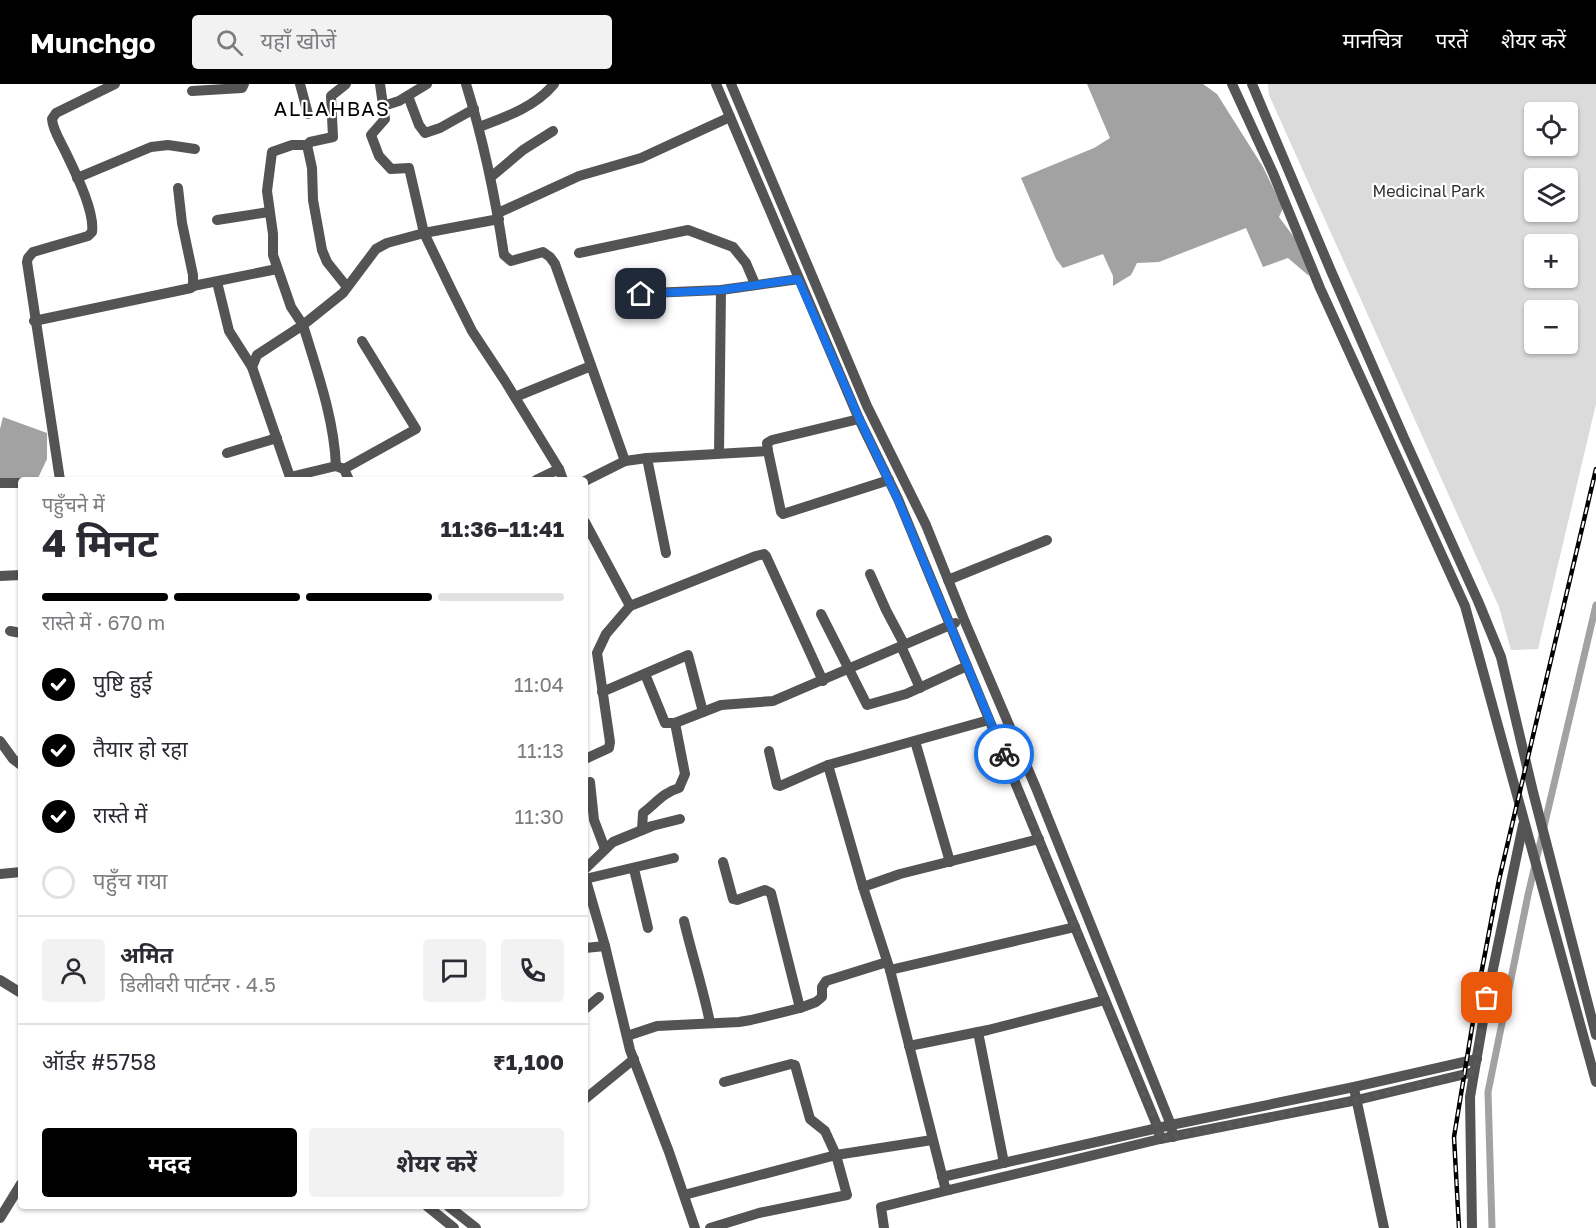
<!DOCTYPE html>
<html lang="hi">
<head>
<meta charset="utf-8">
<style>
	body { margin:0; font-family:"Golos Text","Noto Sans Devanagari",sans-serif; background:#f2f2f3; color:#2b2b33; height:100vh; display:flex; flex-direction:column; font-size:22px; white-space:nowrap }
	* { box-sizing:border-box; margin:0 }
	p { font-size:20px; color:#7c7c81 }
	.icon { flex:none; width:33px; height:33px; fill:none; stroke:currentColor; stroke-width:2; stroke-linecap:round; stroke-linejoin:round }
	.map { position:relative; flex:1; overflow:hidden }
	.panel { position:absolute; left:18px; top:393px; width:570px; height:732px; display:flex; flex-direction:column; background:#fff; border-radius:6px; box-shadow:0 2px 4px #0004 }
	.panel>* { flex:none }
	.buttons { position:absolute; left:1524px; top:18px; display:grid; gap:12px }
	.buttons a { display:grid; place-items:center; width:54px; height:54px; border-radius:6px; background:#fff; box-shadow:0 2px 4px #0004; font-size:30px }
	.pin { position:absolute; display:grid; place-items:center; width:51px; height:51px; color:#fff; margin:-26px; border-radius:12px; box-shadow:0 3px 9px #0006 }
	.courier { position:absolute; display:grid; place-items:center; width:60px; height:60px; margin:-30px; border:4px solid #1a73e8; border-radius:50%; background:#fff; color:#222; box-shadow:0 2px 8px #0007 }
	.head em { font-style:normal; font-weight:700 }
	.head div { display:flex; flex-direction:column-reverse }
	.head { display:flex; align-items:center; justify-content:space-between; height:102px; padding:0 24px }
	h1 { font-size:39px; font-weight:700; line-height:45px }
	.bar { display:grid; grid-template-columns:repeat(4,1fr); gap:9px 6px; align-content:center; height:72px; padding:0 24px }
	.bar i { height:8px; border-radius:4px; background:#e1e1e2 }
	.bar .on { background:#000 }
	.bar p { grid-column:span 4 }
	.line { display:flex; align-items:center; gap:15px; padding:0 24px; border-top:2px solid #e1e1e2 }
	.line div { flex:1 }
	.round { display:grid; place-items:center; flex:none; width:63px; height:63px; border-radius:6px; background:#f2f2f3 }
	ol { padding:0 24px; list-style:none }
	li { display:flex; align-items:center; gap:18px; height:66px }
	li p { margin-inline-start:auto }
	li .icon { padding:6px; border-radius:50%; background:#000; color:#fff; stroke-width:4 }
	li:last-child { color:#7c7c81 }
	li i { width:33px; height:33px; border:3px solid #e1e1e2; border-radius:50% }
	.cta { display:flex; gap:12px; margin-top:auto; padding:12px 24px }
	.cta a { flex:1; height:69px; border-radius:6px; background:#000; color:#fff; font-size:24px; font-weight:700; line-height:69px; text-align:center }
	.cta a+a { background:#f2f2f3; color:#2b2b33 }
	header { display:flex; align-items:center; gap:36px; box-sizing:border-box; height:84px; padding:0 30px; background:#000; color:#fff }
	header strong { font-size:28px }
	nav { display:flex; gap:33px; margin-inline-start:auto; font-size:21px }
	.search { width:420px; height:54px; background:#f2f2f3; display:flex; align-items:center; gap:15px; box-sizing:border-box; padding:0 21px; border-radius:6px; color:#7c7c81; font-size:22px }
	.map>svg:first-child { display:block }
	.green { fill:#dbdbdb; fill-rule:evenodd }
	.water { fill:#a2a2a2 }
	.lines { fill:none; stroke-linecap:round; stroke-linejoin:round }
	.canal { stroke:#a2a2a2; stroke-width:7 }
	.minor { stroke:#545454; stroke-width:10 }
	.rail-casing { stroke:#000; stroke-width:4.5 }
	.rail { stroke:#fff; stroke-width:2; stroke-dasharray:7; stroke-linecap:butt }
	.done { stroke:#595959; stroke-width:6; stroke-dasharray:0 10.8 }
	.route { stroke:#1a73e8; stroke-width:8 }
	.labels { text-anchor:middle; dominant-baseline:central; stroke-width:4.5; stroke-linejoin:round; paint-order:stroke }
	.park-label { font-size:16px; fill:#323232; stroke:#fff }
	.quarter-label { font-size:20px; letter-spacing:1.5px; fill:#000; stroke:#fff }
</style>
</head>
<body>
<header>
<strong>Munchgo</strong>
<div class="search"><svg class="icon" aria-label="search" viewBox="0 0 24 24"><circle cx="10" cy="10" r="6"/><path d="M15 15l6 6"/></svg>यहाँ खोजें</div>
<nav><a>मानचित्र</a><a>परतें</a><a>शेयर करें</a></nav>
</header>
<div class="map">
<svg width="1596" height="1144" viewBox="0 0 1596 1144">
	<rect width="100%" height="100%" fill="#fff"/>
	<path class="green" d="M 1268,0 L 1596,0 L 1596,320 L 1538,565 L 1511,566 L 1499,523 L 1269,11 ZM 1534,28 L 1568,28 L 1568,62 L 1534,62 ZM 1534,94 L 1568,94 L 1568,128 L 1534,128 ZM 1534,160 L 1568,160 L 1568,194 L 1534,194 ZM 1534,226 L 1568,226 L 1568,260 L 1534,260 Z"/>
	<g class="water">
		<polygon points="1087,0 1203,0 1217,10 1263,83 1283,124 1279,133 1305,168 1309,192 1288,174 1263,183 1246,144 1159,178 1137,179 1131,191 1113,202 1113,192 1103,170 1063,184 1056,175 1021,94 1094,64 1110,54"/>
		<polygon points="3,333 47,349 47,375 38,394 0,397 0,345"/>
	</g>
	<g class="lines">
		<polyline class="canal" points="1492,1144 1488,1008 1528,811 1596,521"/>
		<g class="minor">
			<polyline points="300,0 308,30"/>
			<polyline points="346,0 331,12 333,53 310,58 307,61 312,84 313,116 322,166 327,178 347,203"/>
			<polyline points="380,0 385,35 371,51 379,72 391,85 409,84 424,149 452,207 472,247 505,297 559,385 563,396"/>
			<path d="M 466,0 C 484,58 495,111 504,171 L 511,177 L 543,168 L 550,173 L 555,180 L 625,377 L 647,374"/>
			<polyline points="716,0 859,335 898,415 1158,1044 1160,1055"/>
			<polyline points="731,0 867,322 926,441 965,538 1036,704 1171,1041 1173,1053"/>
			<polyline points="1232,0 1273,89 1320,204 1465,522 1596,998"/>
			<polyline points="1252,0 1331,187 1404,354 1478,517 1501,573 1533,708 1596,951"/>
			<polyline points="192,7 242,4 244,0"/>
			<polyline points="408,12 419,41 425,49 440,44 474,25"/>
			<polyline points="383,22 399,17 427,0"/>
			<path d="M 479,43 C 506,33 535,23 554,0"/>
			<polyline points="491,93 523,66 553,47"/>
			<polyline points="77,94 151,63 168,61 195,65"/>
			<polyline points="498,129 579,92 641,74 730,33"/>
			<polyline points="217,136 269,128"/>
			<polyline points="579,169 688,146 733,163 746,179 755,200"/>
			<polyline points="217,198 229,247 252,283 291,396"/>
			<polyline points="193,202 277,185"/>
			<polyline points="627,210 721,206 799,195"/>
			<polyline points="34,237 191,204 193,202 193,191 182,139 178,104"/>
			<polyline points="252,283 257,271 303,241 291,223 273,171 273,150 267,107 272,68 292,61 307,61"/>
			<polyline points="515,313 591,282"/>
			<polyline points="768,367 781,428 783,430 889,396"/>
			<polyline points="227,369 277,354"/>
			<polyline points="719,369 721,206"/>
			<polyline points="344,385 416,345 362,257"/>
			<polyline points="290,393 336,382"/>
			<path d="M 60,396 L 27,178 L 28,174 L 33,168 L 88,152 L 92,148 C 95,127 75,88 66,69 C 61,58 53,47 52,35 L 56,29 L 115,0"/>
			<path d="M 349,396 L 344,385 L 336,382 C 334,334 317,287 303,241 L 343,209 L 376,165 L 387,159 L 424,149 L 499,135"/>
			<polyline points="536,396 559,385"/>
			<polyline points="585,397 625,377"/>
			<polyline points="0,399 21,399"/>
			<polyline points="585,438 630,522"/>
			<polyline points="666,469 647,374 768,367 767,359 772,356 859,335"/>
			<polyline points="870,490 886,526 904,560"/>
			<polyline points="0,492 21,491"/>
			<polyline points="948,496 1047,456"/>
			<polyline points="821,530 867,621 906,610 967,582"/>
			<polyline points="10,547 21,549"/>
			<polyline points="901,562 920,604"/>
			<polyline points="645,590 665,639 675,639"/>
			<polyline points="602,608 688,571 703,628"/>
			<polyline points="0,657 13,675 21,681"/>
			<polyline points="915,657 950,778"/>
			<polyline points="769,667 777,701 780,702 828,681 989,636"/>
			<polyline points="585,675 609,664 610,658 597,569 606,550 630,522 756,472 764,470 766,472 823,597"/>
			<polyline points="828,681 863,803 890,886 945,1103 949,1106 1160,1055 1357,1016 1474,988"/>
			<polyline points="590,698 594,736 605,765"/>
			<path d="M 642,746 L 643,729 C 655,720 664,708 679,704 L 685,690 L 675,639 L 721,621 L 773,617 L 955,539"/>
			<polyline points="723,778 733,815 737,816 765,806 771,809 800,924"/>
			<polyline points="585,785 613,758 652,742 680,735"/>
			<polyline points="634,785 648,844"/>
			<polyline points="0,790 21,788"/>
			<polyline points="585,793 605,862 630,966 669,1068 695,1144"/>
			<polyline points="585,795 674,774"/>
			<polyline points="863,803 900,790 1039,755"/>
			<path d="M 684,837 C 692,871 703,904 710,939"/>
			<polyline points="585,864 605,862"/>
			<polyline points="890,886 1075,843"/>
			<polyline points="0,896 21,909"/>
			<polyline points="585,925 599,913"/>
			<polyline points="978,948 1004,1079"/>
			<polyline points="627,952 657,942 739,938 751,936 800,924 816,918 822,913 822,903 826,897 887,878"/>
			<polyline points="909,962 988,946 1105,916"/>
			<polyline points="1355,1009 1384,1144"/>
			<polyline points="585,1015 634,975"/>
			<polyline points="942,1093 1171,1041 1354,1003 1477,975"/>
			<polyline points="684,1111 836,1071 932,1056"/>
			<polyline points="427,1122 454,1144"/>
			<polyline points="448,1122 476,1144"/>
			<polyline points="0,1134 21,1100"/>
			<polyline points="710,1144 759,1129 847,1111 836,1071 825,1047 810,1035 795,981 791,980 724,998"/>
			<polyline points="884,1144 881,1123 949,1106"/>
			<polyline points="1472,1144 1470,1013 1487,914 1523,741"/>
		</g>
		<g class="rail-casing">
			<polyline id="rail" points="1459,1144 1454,1053 1479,901 1499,796 1596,385"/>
		</g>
		<use href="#rail" class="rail"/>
	</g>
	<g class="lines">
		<polyline class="done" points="1004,670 1158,1044 1160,1055 1357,1016 1474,988 1487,914"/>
		<polyline class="route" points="641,210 721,206 798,195 859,334 898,416 1004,670"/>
	</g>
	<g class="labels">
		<g class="park-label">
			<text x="1429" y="107">Medicinal Park</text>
		</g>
		<g class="quarter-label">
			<text x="332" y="24">ALLAHBAS</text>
		</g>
	</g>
</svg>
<div class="buttons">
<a><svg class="icon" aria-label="locate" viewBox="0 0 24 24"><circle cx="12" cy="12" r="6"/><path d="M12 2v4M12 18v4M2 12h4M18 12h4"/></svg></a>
<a><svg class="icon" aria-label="layers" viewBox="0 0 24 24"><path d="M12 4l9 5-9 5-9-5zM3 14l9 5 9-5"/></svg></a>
<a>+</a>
<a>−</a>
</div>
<div class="pin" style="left:1487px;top:914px;background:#ea580c"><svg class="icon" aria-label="bag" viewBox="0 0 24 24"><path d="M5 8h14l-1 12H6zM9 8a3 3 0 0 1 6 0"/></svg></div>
<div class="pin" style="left:641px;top:210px;background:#1f2937"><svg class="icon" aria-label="home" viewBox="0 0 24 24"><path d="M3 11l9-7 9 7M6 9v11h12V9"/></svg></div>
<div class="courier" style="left:1004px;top:670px"><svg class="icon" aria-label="bike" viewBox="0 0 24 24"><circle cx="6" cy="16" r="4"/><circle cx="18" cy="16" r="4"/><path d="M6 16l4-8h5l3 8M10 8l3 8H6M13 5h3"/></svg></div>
<section class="panel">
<div class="head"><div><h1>4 मिनट</h1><p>पहुँचने में</p></div><em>11:36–11:41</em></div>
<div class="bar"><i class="on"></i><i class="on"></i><i class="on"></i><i></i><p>रास्ते में · 670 m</p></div>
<ol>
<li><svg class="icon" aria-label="check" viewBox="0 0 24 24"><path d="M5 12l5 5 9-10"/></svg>पुष्टि हुई<p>11:04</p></li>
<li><svg class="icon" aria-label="check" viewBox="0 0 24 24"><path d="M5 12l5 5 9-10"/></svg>तैयार हो रहा<p>11:13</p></li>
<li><svg class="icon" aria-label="check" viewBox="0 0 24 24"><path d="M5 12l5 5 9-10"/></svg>रास्ते में<p>11:30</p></li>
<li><i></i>पहुँच गया</li>
</ol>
<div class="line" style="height:108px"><a class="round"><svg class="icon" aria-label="person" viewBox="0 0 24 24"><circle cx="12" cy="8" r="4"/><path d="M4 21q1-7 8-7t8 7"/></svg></a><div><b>अमित</b><p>डिलीवरी पार्टनर · 4.5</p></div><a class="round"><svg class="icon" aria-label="chat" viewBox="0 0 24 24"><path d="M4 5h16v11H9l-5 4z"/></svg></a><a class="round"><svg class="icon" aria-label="phone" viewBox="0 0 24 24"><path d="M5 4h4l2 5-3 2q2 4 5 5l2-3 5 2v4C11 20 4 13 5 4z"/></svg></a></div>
<div class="line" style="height:78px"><div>ऑर्डर #5758</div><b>₹1,100</b></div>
<div class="cta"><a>मदद</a><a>शेयर करें</a></div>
</section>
</div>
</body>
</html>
